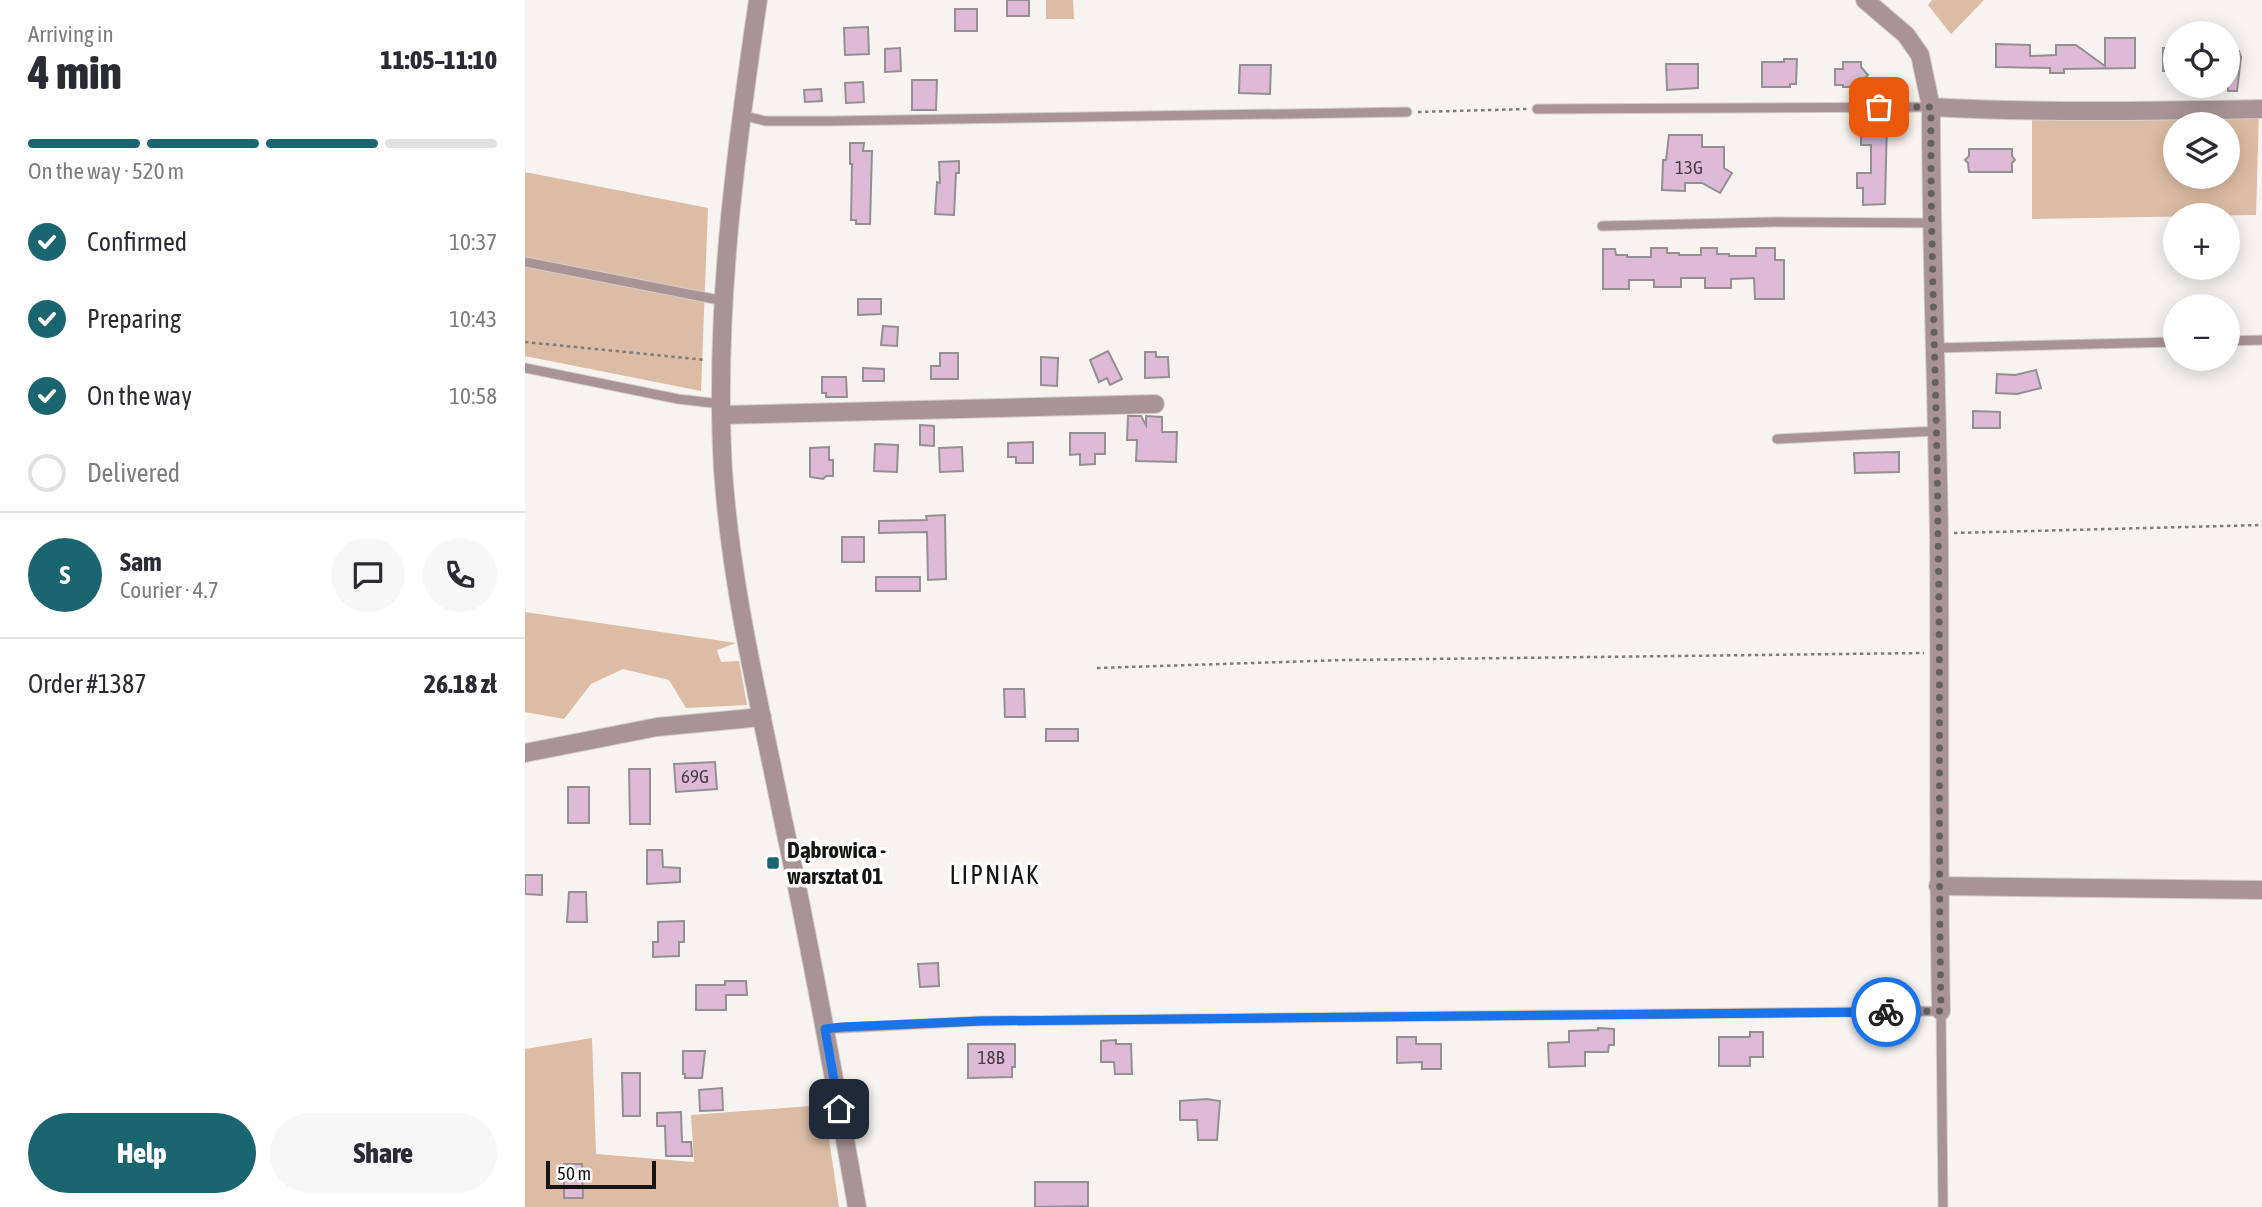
<!DOCTYPE html>
<html lang="en">
<head>
<meta charset="utf-8">
<style>
	body { margin:0; font-family:"Asap Condensed",sans-serif; background:#f7f7f7; color:#2b2b33; height:100vh; display:flex; flex-direction:column; font-size:26px; white-space:nowrap }
	* { box-sizing:border-box; margin:0 }
	p { font-size:23px; color:#7c7c81 }
	.icon { flex:none; width:38px; height:38px; fill:none; stroke:currentColor; stroke-width:2; stroke-linecap:round; stroke-linejoin:round }
	.map { position:relative; flex:1; overflow:hidden }
	.details { display:flex; flex-direction:column; background:#fff; width:525px }
	.details>* { flex:none }
	.controls { position:absolute; left:1638px; top:21px; display:grid; gap:14px }
	.controls a { display:grid; place-items:center; width:77px; height:77px; border-radius:50%; background:#fff; box-shadow:0 4px 18px #0003; font-size:35px }
	.scale { position:absolute; left:21px; bottom:18px; width:110px; box-sizing:border-box; padding-left:7px; border:4px solid #151413; border-top:0; font-size:19px; line-height:24px; white-space:nowrap; color:#151413; -webkit-text-stroke:5px #fff; paint-order:stroke }
	.pin { position:absolute; display:grid; place-items:center; width:60px; height:60px; color:#fff; margin:-30px; border-radius:14px; box-shadow:0 4px 10px #0006 }
	.courier { position:absolute; display:grid; place-items:center; width:70px; height:70px; margin:-35px; border:5px solid #1a73e8; border-radius:50%; background:#fff; color:#222; box-shadow:0 2px 9px #0007 }
	.head em { font-style:normal; font-weight:800 }
	.head div { display:flex; flex-direction:column-reverse }
	.head { display:flex; align-items:center; justify-content:space-between; height:119px; padding:0 28px }
	h1 { font-size:46px; font-weight:800; line-height:52px }
	.bar { display:grid; grid-template-columns:repeat(4,1fr); gap:10px 7px; align-content:center; height:84px; padding:0 28px }
	.bar i { height:9px; border-radius:5px; background:#e1e1e2 }
	.bar .on { background:#1b6571 }
	.bar p { grid-column:span 4 }
	.line { display:flex; align-items:center; gap:18px; padding:0 28px; border-top:2px solid #e1e1e2 }
	.line div { flex:1 }
	.round { display:grid; place-items:center; flex:none; width:74px; height:74px; border-radius:37px; background:#f7f7f7 }
	ol { padding:0 28px; list-style:none }
	li { display:flex; align-items:center; gap:21px; height:77px }
	li p { margin-inline-start:auto }
	li .icon { padding:7px; border-radius:50%; background:#1b6571; color:#fff; stroke-width:4 }
	li:last-child { color:#7c7c81 }
	li i { width:38px; height:38px; border:4px solid #e1e1e2; border-radius:50% }
	.action { display:flex; gap:14px; margin-top:auto; padding:14px 28px }
	.action a { flex:1; height:80px; border-radius:42px; background:#1b6571; color:#fff; font-size:28px; font-weight:800; line-height:80px; text-align:center }
	.action a+a { background:#f7f7f7; color:#2b2b33 }
	main { display:flex; flex:1; min-height:0 }
	.map>svg:first-child { display:block }
	.green { fill:#dcbca4; fill-rule:evenodd }
	.building { fill:#debad6; stroke:#939092; stroke-width:2 }
	.lines { fill:none; stroke-linecap:round; stroke-linejoin:round }
	.service-casing { stroke:#d2cfcd; stroke-width:11 }
	.minor-casing { stroke:#d2cfcd; stroke-width:20 }
	.tertiary-casing { stroke:#d2cfcd; stroke-width:20 }
	.path { stroke:#7f7d7c; stroke-width:2.5; stroke-dasharray:3.5 3.5; stroke-linecap:butt }
	.service { stroke:#a89496; stroke-width:9 }
	.minor { stroke:#a89496; stroke-width:18 }
	.tertiary { stroke:#a89496; stroke-width:18 }
	.done { stroke:#646261; stroke-width:7; stroke-dasharray:0 12.6 }
	.route { stroke:#1a73e8; stroke-width:9 }
	.poi-dot { fill:#1b6571; stroke:#fff; stroke-width:2.5 }
	.labels { text-anchor:middle; dominant-baseline:central; stroke-width:7; stroke-linejoin:round; paint-order:stroke }
	.number-label { font-size:19px; fill:#473e44 }
	.poi-label { font-size:23px; font-weight:bold; fill:#151413; stroke:#fff; text-anchor:start }
	.quarter-label { font-size:26px; letter-spacing:2px; fill:#151413; stroke:#fff }
</style>
</head>
<body>
<main>
<section class="details">
<div class="head"><div><h1>4 min</h1><p>Arriving in</p></div><em>11:05–11:10</em></div>
<div class="bar"><i class="on"></i><i class="on"></i><i class="on"></i><i></i><p>On the way · 520 m</p></div>
<ol>
<li><svg class="icon" aria-label="check" viewBox="0 0 24 24"><path d="M5 12l5 5 9-10"/></svg>Confirmed<p>10:37</p></li>
<li><svg class="icon" aria-label="check" viewBox="0 0 24 24"><path d="M5 12l5 5 9-10"/></svg>Preparing<p>10:43</p></li>
<li><svg class="icon" aria-label="check" viewBox="0 0 24 24"><path d="M5 12l5 5 9-10"/></svg>On the way<p>10:58</p></li>
<li><i></i>Delivered</li>
</ol>
<div class="line" style="height:126px"><b class="round" style="background:#1b6571;color:#fff">S</b><div><b>Sam</b><p>Courier · 4.7</p></div><a class="round"><svg class="icon" aria-label="chat" viewBox="0 0 24 24"><path d="M4 5h16v11H9l-5 4z"/></svg></a><a class="round"><svg class="icon" aria-label="phone" viewBox="0 0 24 24"><path d="M5 4h4l2 5-3 2q2 4 5 5l2-3 5 2v4C11 20 4 13 5 4z"/></svg></a></div>
<div class="line" style="height:91px"><div>Order #1387</div><b>26.18 zł</b></div>
<div class="action"><a>Help</a><a>Share</a></div>
</section>
<div class="map">
<svg width="1737" height="1207" viewBox="0 0 1737 1207">
	<rect width="100%" height="100%" fill="#f6f3f1"/>
	<g class="green">
		<polygon points="521,0 548,0 549,19 521,19"/>
		<polygon points="1407,0 1459,0 1426,34 1403,5"/>
		<path d="M 1734,112 L 1731,215 L 1507,219 L 1507,115 ZM 1650,124 L 1703,124 L 1703,177 L 1650,177 Z"/>
		<polygon points="0,172 183,208 176,391 0,356"/>
		<polygon points="0,612 211,643 192,650 196,662 214,661 222,705 161,708 144,680 98,669 66,684 39,719 0,712"/>
		<polygon points="67,1038 71,1154 169,1162 166,1115 299,1105 314,1207 0,1207 0,1049"/>
	</g>
	<g class="building">
		<rect x="482" y="0" width="22" height="16"/>
		<rect x="430" y="9" width="22" height="22"/>
		<polygon points="343,27 344,54 320,55 319,28"/>
		<polygon points="1580,38 1610,38 1610,68 1539,69 1539,73 1525,73 1525,68 1471,67 1471,44 1505,45 1505,56 1531,55 1531,45 1551,45 1580,66"/>
		<polygon points="375,48 376,71 360,72 360,49"/>
		<rect x="1638" y="48" width="12" height="23"/>
		<polygon points="1703,51 1714,51 1716,57 1712,91 1703,91"/>
		<polygon points="1259,59 1272,59 1271,84 1265,84 1265,87 1237,87 1237,62 1259,62"/>
		<polygon points="1318,62 1336,62 1336,67 1343,75 1340,78 1340,87 1318,87 1318,85 1310,85 1310,69 1318,69"/>
		<polygon points="1141,64 1173,64 1173,88 1142,90"/>
		<polygon points="715,65 746,65 745,94 714,93"/>
		<polygon points="387,80 412,80 411,110 387,110"/>
		<polygon points="338,82 339,102 321,103 320,83"/>
		<polygon points="296,89 297,101 280,102 279,90"/>
		<polygon points="1336,121 1362,121 1360,204 1338,205 1338,188 1332,188 1332,173 1346,173 1346,145 1336,145"/>
		<polygon points="1144,135 1177,135 1177,147 1199,147 1199,168 1207,173 1195,193 1177,183 1160,183 1160,191 1137,190 1138,160 1141,160"/>
		<polygon points="325,143 339,143 338,151 347,151 345,224 331,224 331,220 326,220 327,164 325,164"/>
		<polygon points="1444,149 1487,149 1487,156 1490,160 1487,163 1487,172 1444,172 1443,163 1440,160 1444,156"/>
		<polygon points="434,161 434,173 431,173 429,215 410,214 412,182 415,183 414,162"/>
		<polygon points="1126,248 1142,248 1142,253 1154,253 1154,255 1176,255 1176,248 1192,248 1192,254 1204,254 1204,256 1231,256 1231,248 1250,248 1250,260 1259,260 1259,299 1230,299 1229,278 1206,279 1206,288 1180,288 1180,278 1156,278 1156,287 1129,287 1129,280 1104,280 1104,289 1078,289 1078,249 1090,249 1091,255 1102,255 1102,257 1126,257"/>
		<polygon points="333,299 356,299 356,314 333,315"/>
		<polygon points="358,326 373,327 372,346 356,345"/>
		<polygon points="583,351 597,379 585,385 582,378 574,382 565,360"/>
		<polygon points="620,352 631,352 631,357 643,357 644,377 620,378"/>
		<polygon points="415,353 433,353 433,379 406,379 406,366 415,366"/>
		<polygon points="516,357 533,358 532,386 516,385"/>
		<polygon points="338,368 359,369 359,381 338,381"/>
		<polygon points="1511,370 1516,388 1492,394 1471,393 1472,374 1490,375"/>
		<polygon points="297,377 321,377 322,397 301,397 301,393 297,393"/>
		<polygon points="1448,411 1475,412 1475,428 1448,428"/>
		<polygon points="603,416 616,416 621,425 621,416 637,417 637,432 652,432 651,462 611,461 612,440 602,440"/>
		<polygon points="395,425 409,426 409,446 395,445"/>
		<polygon points="545,433 580,433 580,454 570,454 570,464 555,465 555,454 545,455"/>
		<polygon points="508,442 508,463 491,463 491,457 483,457 483,443"/>
		<polygon points="350,444 373,445 372,472 349,471"/>
		<polygon points="304,447 304,460 308,460 308,476 301,476 298,479 285,477 285,448"/>
		<polygon points="437,447 438,471 415,472 414,448"/>
		<polygon points="1374,452 1374,472 1330,473 1329,453"/>
		<polygon points="420,515 421,579 403,580 402,532 354,533 354,521 402,520 401,516"/>
		<rect x="317" y="537" width="22" height="25"/>
		<rect x="351" y="577" width="44" height="14"/>
		<polygon points="479,689 499,689 500,717 480,717"/>
		<rect x="521" y="729" width="32" height="12"/>
		<polygon points="190,762 192,789 151,792 149,764"/>
		<polygon points="104,769 125,769 125,824 105,824"/>
		<rect x="43" y="787" width="21" height="36"/>
		<polygon points="122,850 137,850 138,867 155,868 155,882 122,884"/>
		<polygon points="0,875 17,875 17,895 0,894"/>
		<polygon points="44,892 61,892 62,922 42,922"/>
		<polygon points="159,921 159,942 154,942 154,956 128,957 128,942 133,942 133,922"/>
		<polygon points="413,963 414,986 395,987 393,964"/>
		<polygon points="200,981 221,981 222,995 201,995 201,1010 171,1010 171,985 200,985"/>
		<polygon points="1073,1028 1089,1029 1089,1045 1084,1045 1083,1052 1060,1052 1060,1066 1024,1067 1023,1043 1044,1042 1044,1031 1073,1030"/>
		<polygon points="1225,1032 1238,1032 1238,1057 1225,1057 1225,1066 1194,1066 1194,1037 1225,1037"/>
		<polygon points="872,1037 891,1037 891,1044 916,1044 916,1069 897,1069 897,1062 872,1063"/>
		<polygon points="591,1040 591,1044 606,1044 607,1074 590,1074 589,1062 576,1062 576,1041"/>
		<polygon points="443,1044 490,1044 490,1067 487,1067 487,1077 443,1078"/>
		<polygon points="158,1051 180,1051 177,1078 160,1078 160,1074 158,1074"/>
		<polygon points="97,1073 115,1073 115,1116 98,1116"/>
		<polygon points="197,1088 198,1110 175,1111 174,1090"/>
		<polygon points="682,1099 695,1101 692,1140 673,1140 672,1120 655,1120 655,1101"/>
		<polygon points="156,1112 157,1142 166,1142 167,1156 141,1156 140,1126 132,1126 132,1113"/>
		<polygon points="39,1164 57,1164 58,1198 39,1198"/>
		<polygon points="510,1182 563,1182 563,1206 510,1207"/>
	</g>
	<g class="lines">
		<g class="service-casing">
			<g id="service">
				<polyline points="1012,109 1406,107"/>
				<polyline points="216,115 240,121 306,121 882,112"/>
				<polyline points="1077,226 1249,222 1406,223"/>
				<polyline points="0,262 199,301"/>
				<polyline points="1703,341 1737,340"/>
				<polyline points="1409,348 1650,342"/>
				<polyline points="0,368 153,399 196,404"/>
				<polyline points="1252,439 1411,431"/>
				<polyline points="300,1029 455,1021 1416,1011 1418,1207"/>
			</g>
		</g>
		<g class="minor-casing">
			<g id="minor">
				<path d="M 1340,0 L 1381,35 L 1395,55 L 1406,107 C 1516,113 1627,111 1737,109"/>
				<path d="M 1406,107 C 1406,250 1412,392 1414,535 C 1415,694 1413,852 1416,1011"/>
				<polyline points="197,415 630,404"/>
				<polyline points="0,753 132,727 237,717"/>
				<polyline points="1413,886 1737,890"/>
			</g>
		</g>
		<g class="tertiary-casing">
			<path id="tertiary" d="M 233,0 C 210,155 189,313 198,470 C 206,587 234,701 257,815 C 285,945 309,1076 332,1207"/>
		</g>
		<g class="path">
			<polyline points="893,112 1002,109"/>
			<polyline points="0,342 181,360"/>
			<polyline points="1429,533 1737,525"/>
			<polyline points="572,668 820,660 1399,653"/>
		</g>
		<use href="#service" class="service"/>
		<use href="#minor" class="minor"/>
		<use href="#tertiary" class="tertiary"/>
	</g>
	<g class="lines">
		<path class="done" d="M 1354,107 L 1406,107 C 1405,250 1412,392 1413,535 C 1416,694 1413,852 1416,1011 L 1361,1012"/>
		<polyline class="route" points="314,1109 300,1029 317,1027 455,1021 1361,1012"/>
	</g>
	<rect class="poi-dot" x="241" y="856" width="14" height="14" rx="3.5"/>
	<g class="labels">
		<g class="number-label">
			<text x="1164" y="167">13G</text>
			<text x="170" y="776">69G</text>
			<text x="466" y="1057">18B</text>
		</g>
		<g class="poi-label">
			<text x="262" y="850">Dąbrowica -<tspan x="262" dy="26">warsztat 01</tspan></text>
		</g>
		<g class="quarter-label">
			<text x="470" y="875">LIPNIAK</text>
		</g>
	</g>
</svg>
<div class="controls">
<a><svg class="icon" aria-label="locate" viewBox="0 0 24 24"><circle cx="12" cy="12" r="6"/><path d="M12 2v4M12 18v4M2 12h4M18 12h4"/></svg></a>
<a><svg class="icon" aria-label="layers" viewBox="0 0 24 24"><path d="M12 4l9 5-9 5-9-5zM3 14l9 5 9-5"/></svg></a>
<a>+</a>
<a>−</a>
</div>
<div class="scale">50 m</div>
<div class="pin" style="left:1354px;top:107px;background:#ea580c"><svg class="icon" aria-label="bag" viewBox="0 0 24 24"><path d="M5 8h14l-1 12H6zM9 8a3 3 0 0 1 6 0"/></svg></div>
<div class="pin" style="left:314px;top:1109px;background:#1f2937"><svg class="icon" aria-label="home" viewBox="0 0 24 24"><path d="M3 11l9-7 9 7M6 9v11h12V9"/></svg></div>
<div class="courier" style="left:1361px;top:1012px"><svg class="icon" aria-label="bike" viewBox="0 0 24 24"><circle cx="6" cy="16" r="4"/><circle cx="18" cy="16" r="4"/><path d="M6 16l4-8h5l3 8M10 8l3 8H6M13 5h3"/></svg></div>
</div>
</main>
</body>
</html>
